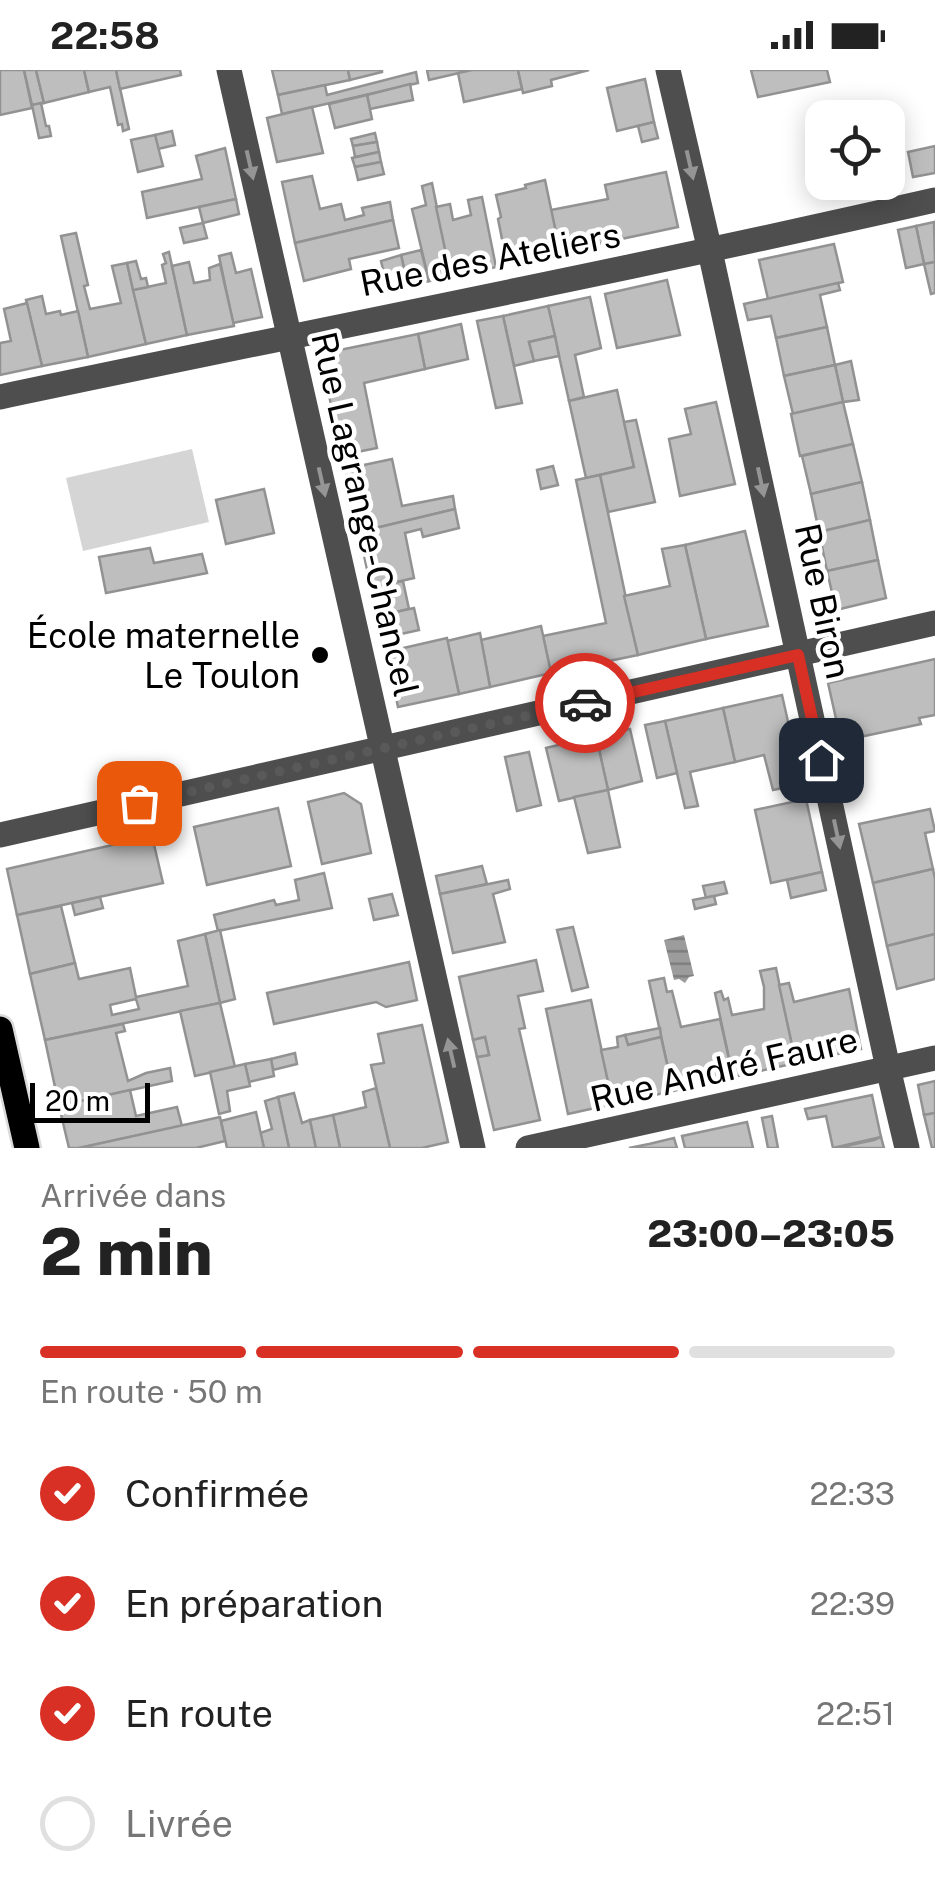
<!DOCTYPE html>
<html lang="fr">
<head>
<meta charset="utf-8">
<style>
	body { margin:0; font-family:"Public Sans",sans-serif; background:#f2f2f2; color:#222; height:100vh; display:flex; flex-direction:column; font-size:38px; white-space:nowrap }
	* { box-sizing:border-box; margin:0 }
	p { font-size:32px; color:#767676 }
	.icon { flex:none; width:55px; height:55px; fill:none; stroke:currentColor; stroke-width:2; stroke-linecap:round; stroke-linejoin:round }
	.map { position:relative; height:1078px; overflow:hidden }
	.details { display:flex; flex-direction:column; background:#fff; flex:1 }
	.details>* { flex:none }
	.tools { position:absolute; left:805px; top:30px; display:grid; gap:20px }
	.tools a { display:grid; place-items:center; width:100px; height:100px; border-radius:20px; background:#fff; box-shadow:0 5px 25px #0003; font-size:50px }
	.scale { position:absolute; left:30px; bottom:25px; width:120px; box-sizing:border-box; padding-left:10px; border:5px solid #000; border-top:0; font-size:28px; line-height:35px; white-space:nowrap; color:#000; -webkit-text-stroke:8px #fff; paint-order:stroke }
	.pin { position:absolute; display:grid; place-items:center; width:85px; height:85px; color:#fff; margin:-42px; border-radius:20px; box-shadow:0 5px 15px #0006 }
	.courier { position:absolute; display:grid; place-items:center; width:100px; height:100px; margin:-50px; border:8px solid #d93025; border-radius:50%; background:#fff; color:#222; box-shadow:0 2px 12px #0007 }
	.head em { font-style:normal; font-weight:800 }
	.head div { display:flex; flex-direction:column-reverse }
	.head { display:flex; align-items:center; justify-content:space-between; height:170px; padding:0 40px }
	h1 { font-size:65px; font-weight:800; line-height:75px }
	.bar { display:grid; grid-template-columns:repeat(4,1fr); gap:15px 10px; align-content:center; height:120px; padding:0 40px }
	.bar i { height:12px; border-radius:8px; background:#e0e0e0 }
	.bar .current { background:#d93025 }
	.bar p { grid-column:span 4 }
	ol { padding:0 40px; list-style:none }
	li { display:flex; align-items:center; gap:30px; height:110px }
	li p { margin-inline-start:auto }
	li .icon { padding:10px; border-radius:50%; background:#d93025; color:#fff; stroke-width:4 }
	li:last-child { color:#767676 }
	li i { width:55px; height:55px; border:5px solid #e0e0e0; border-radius:50% }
	.status { display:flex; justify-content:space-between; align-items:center; height:70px; padding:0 50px; background:#fff; direction:ltr }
	.status svg { height:28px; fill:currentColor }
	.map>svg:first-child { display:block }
	.green { fill:#d5d5d5 }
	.water { fill:url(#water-rules) }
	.building { fill:#bebebe; stroke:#929292; stroke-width:2.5; fill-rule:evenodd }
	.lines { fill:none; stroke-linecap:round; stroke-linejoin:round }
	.major-casing { stroke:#dbdbdb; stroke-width:30 }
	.minor { stroke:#4e4e4e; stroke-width:25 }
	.major { stroke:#000; stroke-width:25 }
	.oneway { fill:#959595 }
	.done { stroke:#595959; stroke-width:10; stroke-dasharray:0 18 }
	.route { stroke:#d93025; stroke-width:12 }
	.poi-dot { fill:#000; stroke:#fff; stroke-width:4 }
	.labels { text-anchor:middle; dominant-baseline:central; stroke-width:9; stroke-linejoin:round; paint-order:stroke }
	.street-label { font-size:35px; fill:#000; stroke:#fff }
	.poi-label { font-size:35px; fill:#000; stroke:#fff; text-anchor:end }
</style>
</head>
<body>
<div class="status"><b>22:58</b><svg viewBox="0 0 49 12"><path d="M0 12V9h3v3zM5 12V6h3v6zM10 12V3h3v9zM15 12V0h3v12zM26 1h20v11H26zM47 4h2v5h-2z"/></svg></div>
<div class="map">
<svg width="935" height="1078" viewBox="0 0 935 1078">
	<defs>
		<pattern id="water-rules" width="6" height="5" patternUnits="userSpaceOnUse" patternTransform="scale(2.5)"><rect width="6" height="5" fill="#9c9c9c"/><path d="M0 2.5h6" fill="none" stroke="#7d7d7d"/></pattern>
	</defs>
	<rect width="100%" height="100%" fill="#fff"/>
	<polygon class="green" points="192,379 209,452 83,481 66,408"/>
	<polygon class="water" points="684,865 694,906 689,907 685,913 679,909 674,910 664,870"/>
	<g class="building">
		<polygon points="0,0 24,0 32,38 0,45"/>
		<polygon points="24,0 36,0 44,33 32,35"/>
		<polygon points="36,0 84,0 89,22 44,33"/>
		<polygon points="84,0 116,0 129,59 123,61 122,54 118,55 110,17 89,22"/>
		<polygon points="116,0 180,0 181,5 120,19"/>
		<polygon points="272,0 348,0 350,10 278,25"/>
		<polygon points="348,0 382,0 382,2 350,10"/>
		<polygon points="427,0 472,0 429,10"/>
		<polygon points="472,0 518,0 522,19 464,32 458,3"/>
		<polygon points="518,0 589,0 551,10 552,16 523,23"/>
		<polygon points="751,0 827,0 830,12 758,27"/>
		<polygon points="416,2 418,13 282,44 278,25 325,15 327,25"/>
		<polygon points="645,9 654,52 617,61 607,18"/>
		<polygon points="410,14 413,30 370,39 367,25"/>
		<polygon points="367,25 372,49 335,58 329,34"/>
		<polygon points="41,33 46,56 49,56 51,66 39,68 32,35"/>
		<polygon points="312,37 323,83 277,92 267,48"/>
		<polygon points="654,52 658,68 642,72 638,56"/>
		<polygon points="172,61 175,75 158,79 155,65"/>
		<polygon points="375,63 377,72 353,76 351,69"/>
		<polygon points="155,65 163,96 138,102 131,70"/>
		<polygon points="377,72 379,82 355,87 353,76"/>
		<polygon points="935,76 935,103 913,107 908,82"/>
		<polygon points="225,78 236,129 147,148 142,122 202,109 196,86"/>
		<polygon points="379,82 381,92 355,97 352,88"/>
		<polygon points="381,92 384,104 358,110 355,97"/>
		<polygon points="666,102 678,157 560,182 551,140 608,129 605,115"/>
		<polygon points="312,106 320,139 341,134 345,150 364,145 362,138 390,132 393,150 295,173 282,112"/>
		<polygon points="545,110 560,182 507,194 498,149 501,147 496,125 526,118 525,115"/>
		<polygon points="432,113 451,207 429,211 412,139 426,135 422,116"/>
		<polygon points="482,127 496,197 451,207 436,137 450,134 453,150 471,145 468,130"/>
		<polygon points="236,129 239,144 203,153 199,137"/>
		<polygon points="393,150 399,178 349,189 351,199 304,211 295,173"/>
		<polygon points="934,152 935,192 924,194 916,156"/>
		<polygon points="203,153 207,168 184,173 180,158"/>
		<polygon points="916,156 924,194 906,198 898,160"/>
		<polygon points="76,163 88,215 84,216 90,239 121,233 112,196 127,193 146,274 88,287 61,166"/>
		<polygon points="834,174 843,212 768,229 759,190"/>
		<polygon points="421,180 429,211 408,216 401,185"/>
		<polygon points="169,182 187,265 146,274 133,220 166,213 162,195 166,193 163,184"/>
		<polygon points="231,183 236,203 251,199 262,247 233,253 219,186"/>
		<polygon points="401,185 408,216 388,220 381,191"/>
		<polygon points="136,191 141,209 146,208 148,217 133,220 127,193"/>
		<polygon points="189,192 194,213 210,210 209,198 220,194 234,256 187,265 172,196"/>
		<polygon points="935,192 935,223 931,224 924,194"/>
		<polygon points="667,210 680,265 617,278 605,224"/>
		<polygon points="838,213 840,220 820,225 827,257 776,268 771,246 748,250 744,234"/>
		<polygon points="42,226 46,244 60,241 61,245 78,241 88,287 42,296 26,230"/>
		<polygon points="590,227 601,278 575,285 584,327 569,331 548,236"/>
		<polygon points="27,233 42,296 0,305 0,273 11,271 4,239"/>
		<polygon points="548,236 555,266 529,272 534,291 514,296 503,246"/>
		<polygon points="503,246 522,333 496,338 477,251"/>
		<polygon points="461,254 468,289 425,299 418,264"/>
		<polygon points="827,257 835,295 784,306 776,268"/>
		<polygon points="418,264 425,299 364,313 377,378 342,385 320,284"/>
		<polygon points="555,266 559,286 534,291 529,272"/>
		<polygon points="851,291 859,330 843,332 835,295"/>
		<polygon points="835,295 843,332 793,344 784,306"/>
		<polygon points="617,320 634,397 586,408 569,331"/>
		<polygon points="716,332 735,414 680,426 669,369 691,364 685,339"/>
		<polygon points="843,332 853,374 800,386 791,344"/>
		<polygon points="636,350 655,432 608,442 600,405 634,397 624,352"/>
		<polygon points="853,374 862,412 811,424 802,386"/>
		<polygon points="392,389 402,436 453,426 455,439 359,462 345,399"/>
		<polygon points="553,396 558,415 541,419 537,400"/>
		<polygon points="600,405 638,585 551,603 543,566 606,553 576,410"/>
		<polygon points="862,412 870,450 819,462 811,424"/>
		<polygon points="264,419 274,463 226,474 216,430"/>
		<polygon points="455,439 459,458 423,467 421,459 405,463 414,508 371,518 359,462"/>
		<polygon points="870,450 878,490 827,501 819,462"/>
		<polygon points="745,461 768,556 706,569 685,475"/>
		<polygon points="685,475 706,569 638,585 624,526 670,516 662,479"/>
		<polygon points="150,478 154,493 202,484 207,503 106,523 99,487"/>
		<polygon points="878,490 886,528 836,540 827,501"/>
		<polygon points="403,511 409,539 378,546 371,518"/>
		<polygon points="414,538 419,560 383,568 378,546"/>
		<polygon points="541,556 551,603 490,617 481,570"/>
		<polygon points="480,563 490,617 459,624 447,571"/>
		<polygon points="447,568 459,624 398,637 386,582"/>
		<polygon points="935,589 935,645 919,648 921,654 841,671 828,613"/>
		<polygon points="782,625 802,714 773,720 764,685 735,692 723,638"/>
		<polygon points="723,638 735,692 690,702 698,736 685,738 665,651"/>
		<polygon points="665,651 677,703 657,708 645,655"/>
		<polygon points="630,659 642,711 608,720 596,666"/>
		<polygon points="596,666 608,720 559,731 546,678"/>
		<polygon points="529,682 541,735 517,741 505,687"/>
		<polygon points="608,720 620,777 588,783 574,727"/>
		<polygon points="344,723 361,734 371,783 322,794 308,732"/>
		<polygon points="806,729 822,802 771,813 755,740"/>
		<polygon points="278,738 291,796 207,815 194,757"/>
		<polygon points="930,739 935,761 925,763 933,799 873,813 859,754"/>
		<polygon points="152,766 163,813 17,845 7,799"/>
		<polygon points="482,796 487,814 440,824 436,806"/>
		<polygon points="933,799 935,809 935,864 887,876 873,813"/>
		<polygon points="822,802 826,820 791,828 787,810"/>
		<polygon points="324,803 332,838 218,861 214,845 274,830 276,835 299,830 295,810"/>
		<polygon points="508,810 510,819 493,824 505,872 453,883 440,824"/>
		<polygon points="724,812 727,823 706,828 703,816"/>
		<polygon points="392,824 398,845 374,850 369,829"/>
		<polygon points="714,826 716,834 695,839 693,830"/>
		<polygon points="100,827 103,838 75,845 72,833"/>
		<polygon points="61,836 75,893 30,904 17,845"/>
		<polygon points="573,857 588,917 572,921 557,860"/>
		<polygon points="220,860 235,929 220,933 205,864"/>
		<path d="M 205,864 L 220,933 L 45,970 L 30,904 L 75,893 L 79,909 L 130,898 L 136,927 L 188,916 L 178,871 ZM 136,929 L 139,939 L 112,945 L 110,935 Z"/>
		<polygon points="935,864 935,909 897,919 887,876"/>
		<polygon points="536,890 543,921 518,926 525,958 519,959 540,1050 494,1060 477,987 489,985 485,967 473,970 459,907"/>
		<polygon points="409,892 417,930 386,937 376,932 274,954 267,923"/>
		<polygon points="776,898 796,993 733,1007 715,923 721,921 724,930 728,928 732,945 764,939 764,917 760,901"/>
		<polygon points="664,908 667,922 672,921 681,957 720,949 733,1007 673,1021 649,911"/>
		<polygon points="789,913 794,932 849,919 861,979 796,993 779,915"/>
		<polygon points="591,930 613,1034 568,1044 546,939"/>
		<polygon points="220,933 235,997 195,1006 180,941"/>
		<polygon points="123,954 125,961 116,963 128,1011 146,1003 170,998 172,1011 59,1036 45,970"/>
		<polygon points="422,955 448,1072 422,1078 390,1078 371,995 384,993 378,964"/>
		<polygon points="660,958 661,967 628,975 625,965"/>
		<polygon points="625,965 628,975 661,967 673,1021 613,1034 601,980 618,977 617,967"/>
		<polygon points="485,967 489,985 477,987 473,970"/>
		<polygon points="295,983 297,994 273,1000 271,989"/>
		<polygon points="271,989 274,1006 249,1012 245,994"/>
		<polygon points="245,994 250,1016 227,1021 230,1041 219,1044 210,1002"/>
		<polygon points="935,1011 935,1043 924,1045 918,1015"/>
		<polygon points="376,1018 390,1078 340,1078 333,1045 366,1037 363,1022"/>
		<polygon points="130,1020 136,1046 177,1037 182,1056 79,1078 69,1078 59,1036"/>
		<polygon points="294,1023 302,1053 310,1050 316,1078 289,1078 278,1027"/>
		<polygon points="872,1025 881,1067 833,1078 826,1046 808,1049 805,1039"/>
		<polygon points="278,1027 289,1078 264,1078 260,1063 272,1059 265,1031"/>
		<polygon points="256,1042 264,1078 227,1078 221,1051"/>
		<polygon points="935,1043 935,1078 932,1078 924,1045"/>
		<polygon points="333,1045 340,1078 316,1078 310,1050"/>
		<polygon points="772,1046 778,1078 768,1078 762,1048"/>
		<polygon points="220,1047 225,1071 196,1078 79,1078"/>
		<polygon points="747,1052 753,1078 685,1078 682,1066"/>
		<polygon points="881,1067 884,1078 836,1078 874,1070"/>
		<polygon points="674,1068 677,1078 629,1078 649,1074"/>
	</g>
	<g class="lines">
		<g class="major-casing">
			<polyline id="major" points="0,959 27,1078"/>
		</g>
		<g class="minor">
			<polyline points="229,0 473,1078"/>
			<polyline points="668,0 710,181 888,998 907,1078"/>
			<path d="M 0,327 C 312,261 624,201 935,130"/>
			<polyline points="0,765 935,553"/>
			<polyline points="528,1078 935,988"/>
		</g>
		<use href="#major" class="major"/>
	</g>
	<defs><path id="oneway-solid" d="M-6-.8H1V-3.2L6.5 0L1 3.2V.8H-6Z" transform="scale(2.5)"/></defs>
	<g class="oneway">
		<use href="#oneway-solid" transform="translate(250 95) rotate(77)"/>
		<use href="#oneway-solid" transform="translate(690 95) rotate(77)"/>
		<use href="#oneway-solid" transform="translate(322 412) rotate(77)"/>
		<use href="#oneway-solid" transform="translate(761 412) rotate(78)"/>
		<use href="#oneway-solid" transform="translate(837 764) rotate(78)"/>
		<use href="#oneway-solid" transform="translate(451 983) rotate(-103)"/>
	</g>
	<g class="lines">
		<polyline class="done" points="139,733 585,633"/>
		<polyline class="route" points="585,633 798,585 821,690"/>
	</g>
	<circle class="poi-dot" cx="320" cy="585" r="10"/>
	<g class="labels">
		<g class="street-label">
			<text transform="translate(490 189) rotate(-11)">Rue des Ateliers</text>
			<text transform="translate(365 444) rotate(77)">Rue Lagrange-Chancel</text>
			<text transform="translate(823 531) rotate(78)">Rue Biron</text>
			<text transform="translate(724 999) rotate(-13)">Rue André Faure</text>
		</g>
		<g class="poi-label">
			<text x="300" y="565">École maternelle<tspan x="300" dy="40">Le Toulon</tspan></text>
		</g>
	</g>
</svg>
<div class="tools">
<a><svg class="icon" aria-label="locate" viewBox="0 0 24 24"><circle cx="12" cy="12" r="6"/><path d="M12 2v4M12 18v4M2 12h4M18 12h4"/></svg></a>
</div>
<div class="scale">20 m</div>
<div class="pin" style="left:139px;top:733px;background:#ea580c"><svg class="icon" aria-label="bag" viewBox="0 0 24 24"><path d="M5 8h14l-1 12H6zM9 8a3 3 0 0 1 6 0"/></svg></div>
<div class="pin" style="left:821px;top:690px;background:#1f2937"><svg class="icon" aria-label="home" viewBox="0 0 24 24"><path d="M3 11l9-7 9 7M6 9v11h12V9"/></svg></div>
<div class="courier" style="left:585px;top:633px"><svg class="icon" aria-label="car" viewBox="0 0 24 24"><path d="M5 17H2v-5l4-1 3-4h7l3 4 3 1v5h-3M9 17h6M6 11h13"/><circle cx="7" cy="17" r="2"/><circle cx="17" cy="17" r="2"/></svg></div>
</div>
<section class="details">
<div class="head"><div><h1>2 min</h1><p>Arrivée dans</p></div><em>23:00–23:05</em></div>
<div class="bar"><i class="current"></i><i class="current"></i><i class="current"></i><i></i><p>En route · 50 m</p></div>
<ol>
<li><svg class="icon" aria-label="check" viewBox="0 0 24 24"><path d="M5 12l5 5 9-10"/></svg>Confirmée<p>22:33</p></li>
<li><svg class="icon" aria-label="check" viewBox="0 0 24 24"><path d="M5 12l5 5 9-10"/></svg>En préparation<p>22:39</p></li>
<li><svg class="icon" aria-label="check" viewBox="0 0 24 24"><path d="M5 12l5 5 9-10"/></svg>En route<p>22:51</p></li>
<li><i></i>Livrée</li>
</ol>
</section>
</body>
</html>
